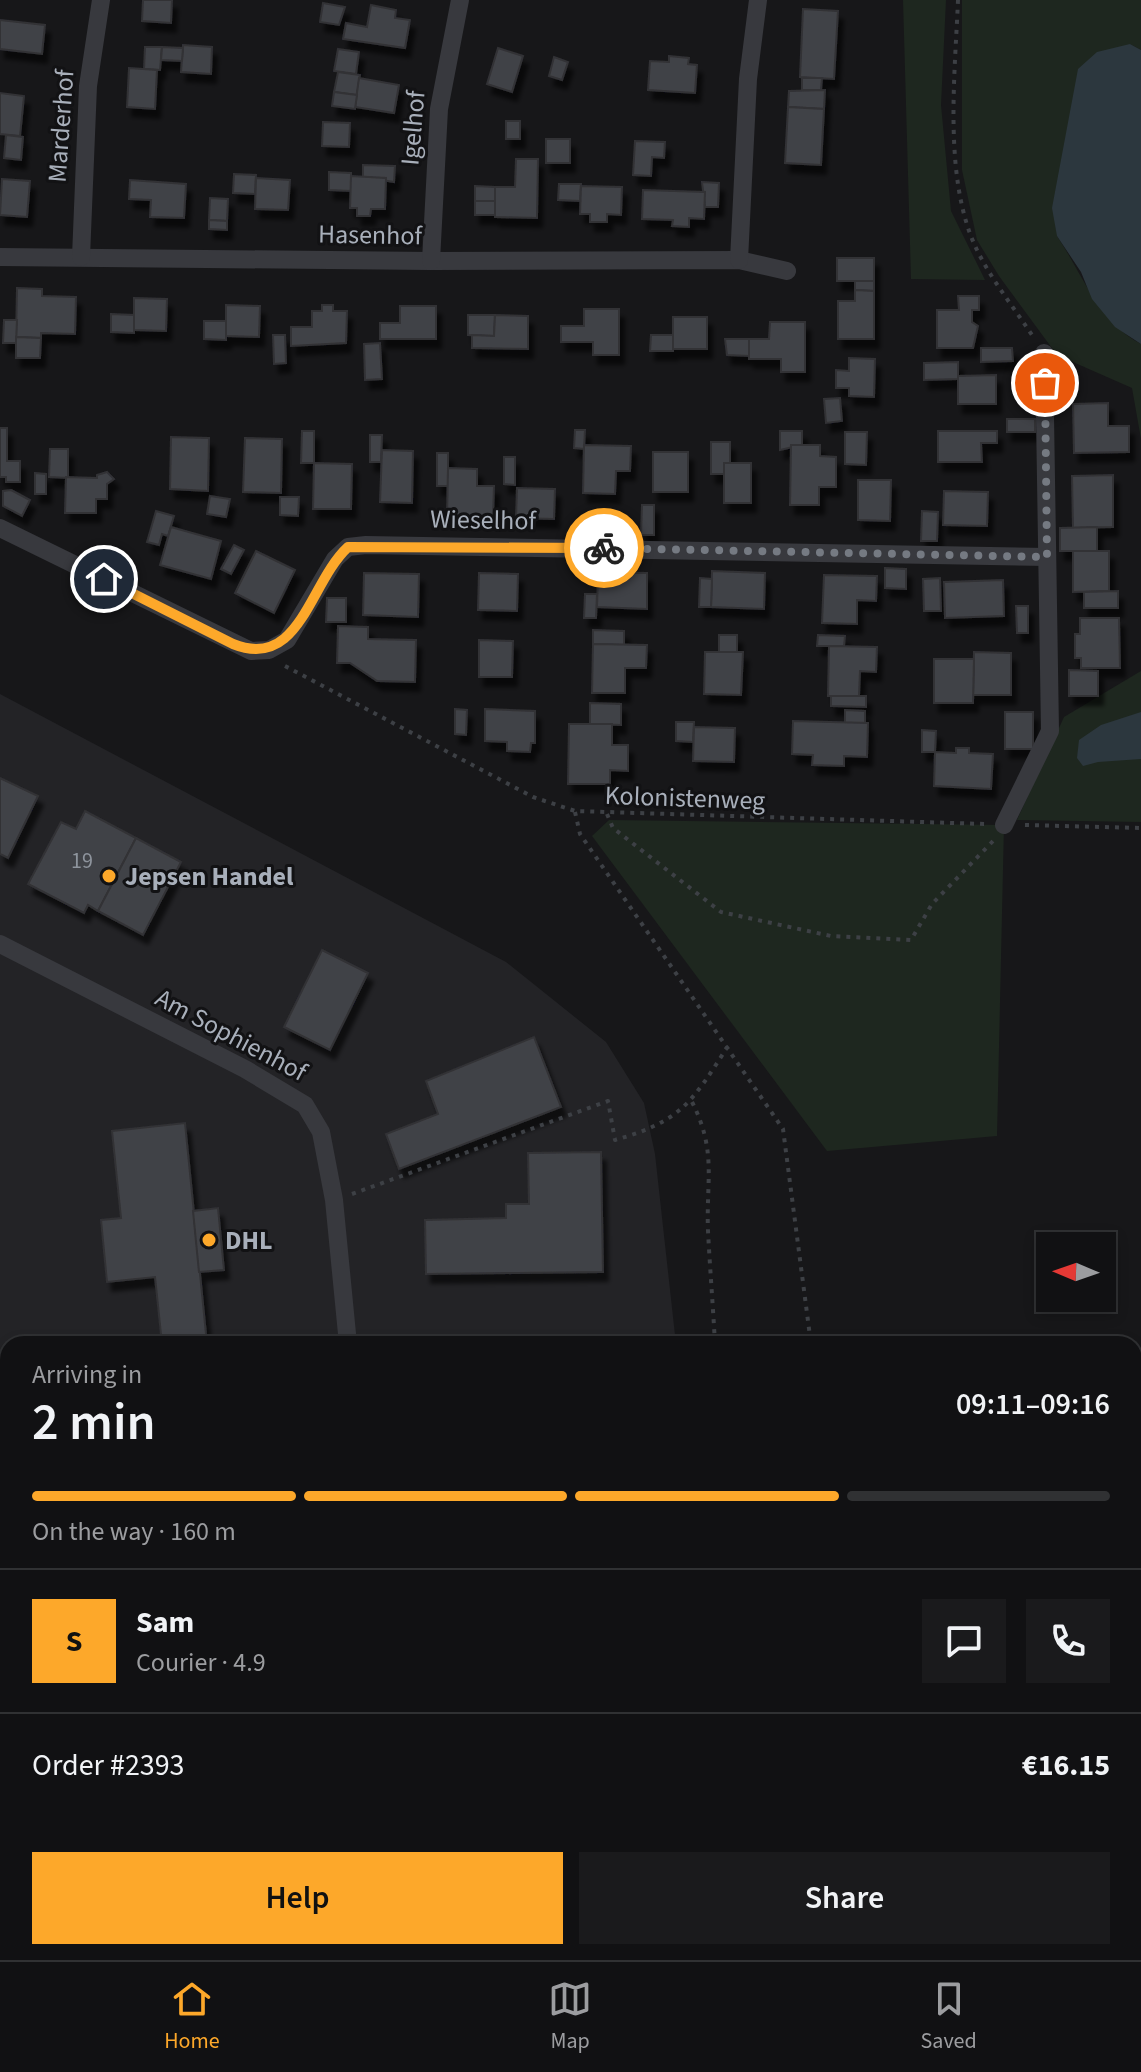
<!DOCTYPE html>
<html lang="en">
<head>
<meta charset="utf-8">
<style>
	body { margin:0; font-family:"Source Sans 3",sans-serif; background:#1a1a1c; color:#f1f3f6; height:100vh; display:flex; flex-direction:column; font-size:30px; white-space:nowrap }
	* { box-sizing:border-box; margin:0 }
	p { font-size:26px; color:#9c9da0 }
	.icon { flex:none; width:44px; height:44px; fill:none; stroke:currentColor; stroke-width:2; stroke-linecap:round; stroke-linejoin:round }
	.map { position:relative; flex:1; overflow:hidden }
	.drawer { position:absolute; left:0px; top:1336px; width:1142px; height:624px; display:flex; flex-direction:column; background:#111113; border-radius:24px 24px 0 0; box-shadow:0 4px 12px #0003,0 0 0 2px #303133 }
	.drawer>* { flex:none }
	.needle { width:52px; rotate:272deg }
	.fabs { position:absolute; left:1036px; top:1232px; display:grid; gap:16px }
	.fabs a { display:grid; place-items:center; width:80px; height:80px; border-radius:0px; background:#111113; box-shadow:0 4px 12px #0003,0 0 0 2px #303133; font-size:40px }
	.pin { position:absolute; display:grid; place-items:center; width:68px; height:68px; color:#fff; margin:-34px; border:4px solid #fff; border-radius:50%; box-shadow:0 2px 8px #0007 }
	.courier { position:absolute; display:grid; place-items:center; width:80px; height:80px; margin:-40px; border:6px solid #fda82a; border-radius:50%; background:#fff; color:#222; box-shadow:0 2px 10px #0007 }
	.headline em { font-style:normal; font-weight:600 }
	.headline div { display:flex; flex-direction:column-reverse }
	.headline { display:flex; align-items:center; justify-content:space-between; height:136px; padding:0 32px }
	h1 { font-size:52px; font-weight:600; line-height:60px }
	.bar { display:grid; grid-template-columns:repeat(4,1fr); gap:12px 8px; align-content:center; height:96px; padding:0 32px }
	.bar i { height:10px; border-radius:6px; background:#303133 }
	.bar .current { background:#fda82a }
	.bar p { grid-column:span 4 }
	.line { display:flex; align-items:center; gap:20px; padding:0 32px; border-top:2px solid #303133 }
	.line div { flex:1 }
	.round { display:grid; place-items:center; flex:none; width:84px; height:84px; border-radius:0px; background:#1a1a1c }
	.primary-button { display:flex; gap:16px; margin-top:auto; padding:16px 32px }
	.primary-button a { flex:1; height:92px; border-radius:0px; background:#fda82a; color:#111; font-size:32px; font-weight:600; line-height:92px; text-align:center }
	.primary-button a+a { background:#1a1a1c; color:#f1f3f6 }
	.dock { display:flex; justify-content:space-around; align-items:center; height:112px; border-top:2px solid #303133; background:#111113; font-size:22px; color:#9c9da0 }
	.dock a { display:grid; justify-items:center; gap:4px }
	.dock .current { color:#fda82a }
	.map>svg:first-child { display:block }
	.built { fill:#232326 }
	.green { fill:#1e271f }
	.water { fill:#2c373e }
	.building { fill:#414246; stroke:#313135; stroke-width:2; filter:url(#shadow) }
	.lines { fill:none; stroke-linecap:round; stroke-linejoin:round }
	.path { stroke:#3d4045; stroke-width:4; stroke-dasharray:4 6; stroke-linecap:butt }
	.minor { stroke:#38393e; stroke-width:18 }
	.done { stroke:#757a82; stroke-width:8; stroke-dasharray:0 14.4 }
	.route { stroke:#fda82a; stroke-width:10 }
	.poi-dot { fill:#fda82a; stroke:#121214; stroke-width:3 }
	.labels { text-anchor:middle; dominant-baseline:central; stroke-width:6; stroke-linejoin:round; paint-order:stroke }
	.number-label { font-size:22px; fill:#8e949d }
	.street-label { font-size:26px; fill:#a8afba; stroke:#121214 }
	.poi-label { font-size:26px; font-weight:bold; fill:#a8afba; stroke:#121214; text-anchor:start }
</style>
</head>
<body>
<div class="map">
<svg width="1141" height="1960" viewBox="0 0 1141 1960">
	<defs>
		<filter id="shadow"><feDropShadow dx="5" dy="9" stdDeviation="2" flood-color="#0009"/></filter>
	</defs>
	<rect width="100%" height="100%" fill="#171719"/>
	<polygon class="built" points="0,694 506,962 606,1042 644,1103 655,1154 676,1344 8,1344 8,1952 411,1952 399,1960 0,1960"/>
	<g class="green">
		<polygon points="903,0 946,0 941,105 951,211 985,280 911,279"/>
		<path d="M 962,0 L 1141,0 L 1141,50 L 1130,44 L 1057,236 C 1083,275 1098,321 1141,344 L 1141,439 L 1132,388 L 1057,355 L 999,276 L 977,240 L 962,170 Z"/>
		<polygon points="1141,671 1141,822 1017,820 1064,717"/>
		<polygon points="609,820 1004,825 997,1136 827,1151 592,836"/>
		<polygon points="411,1952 898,1952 899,1960 399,1960"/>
	</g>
	<g class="water">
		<polygon points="1130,44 1141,50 1141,344 1115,327 1092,299 1081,272 1057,236 1052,208 1078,69 1097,52"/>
		<polygon points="1141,712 1141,759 1098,762 1083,766 1077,758 1079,740 1101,725"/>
	</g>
	<g class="building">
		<polygon points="143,0 172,0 171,23 142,21"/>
		<polygon points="323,3 345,7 339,25 320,22"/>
		<polygon points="371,5 396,10 395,18 410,20 405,48 343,39 346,23 367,27"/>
		<polygon points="803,9 838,11 834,79 800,77"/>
		<polygon points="0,20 45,25 42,54 0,49"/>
		<polygon points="183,45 212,47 211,74 181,72"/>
		<polygon points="145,47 162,47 160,70 144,69"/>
		<polygon points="162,47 183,48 182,61 161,60"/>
		<polygon points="498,48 523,56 512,92 487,84"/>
		<polygon points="338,49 359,52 356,74 334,71"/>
		<polygon points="669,56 689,58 688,64 697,65 695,93 648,90 650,61 669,62"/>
		<polygon points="554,57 568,62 562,80 549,76"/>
		<polygon points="129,68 157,70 155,109 127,107"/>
		<polygon points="338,72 360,75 357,95 334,92"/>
		<polygon points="359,78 399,85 394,113 355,107"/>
		<polygon points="802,78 822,78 821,90 802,90"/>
		<polygon points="825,90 824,109 788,107 789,91"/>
		<polygon points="334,92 357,95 355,109 332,106"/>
		<polygon points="0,93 24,96 20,136 0,134"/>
		<polygon points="788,107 824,109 821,165 785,163"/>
		<rect x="506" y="121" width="14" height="18"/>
		<polygon points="323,122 350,123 349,147 322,146"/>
		<polygon points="6,135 23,137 21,160 4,158"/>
		<rect x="546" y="139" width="24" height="24"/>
		<polygon points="635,141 665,142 664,158 652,157 651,176 633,175"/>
		<polygon points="516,159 538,159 537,218 495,217 495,187 515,187"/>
		<polygon points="363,165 395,166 394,182 363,177"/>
		<polygon points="329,172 351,173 351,191 329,190"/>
		<polygon points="234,174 256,175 255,194 233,193"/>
		<polygon points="351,176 386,178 385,209 371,209 370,216 357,216 357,208 350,208"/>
		<polygon points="256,178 290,180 288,210 255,209"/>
		<polygon points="2,179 30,181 27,217 0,215"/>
		<polygon points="130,180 186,184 184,218 150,217 151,200 129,199"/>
		<polygon points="702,182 719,183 718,207 705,207"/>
		<polygon points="559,184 581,184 580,201 558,200"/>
		<polygon points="475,186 495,187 495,201 475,201"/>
		<polygon points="581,186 622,187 621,215 607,214 607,222 590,222 590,214 580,214"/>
		<polygon points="643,190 705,192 704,219 689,218 689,227 672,226 673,220 642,219"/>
		<polygon points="210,198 228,199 227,221 209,220"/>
		<rect x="475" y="201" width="20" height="14"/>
		<polygon points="209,220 227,221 227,230 209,229"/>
		<rect x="837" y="258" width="37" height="23"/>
		<polygon points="855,281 874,281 874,291 855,290"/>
		<polygon points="17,288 42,289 42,296 76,297 75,334 41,333 41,338 16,337"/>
		<polygon points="855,290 874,291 874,339 838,339 838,301 855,301"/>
		<polygon points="958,296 979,296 979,310 972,310 972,322 978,326 973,348 937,348 937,310 959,310"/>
		<polygon points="134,298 167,299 166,331 134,330"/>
		<polygon points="226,305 260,306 259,337 226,336"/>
		<polygon points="322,305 333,305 333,311 347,311 346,343 291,346 291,327 312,327 312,311 322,311"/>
		<polygon points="400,306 436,306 436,339 380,339 380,323 400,323"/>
		<polygon points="584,309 619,309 619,355 593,355 593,342 561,342 561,326 584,326"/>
		<polygon points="111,314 134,315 134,333 111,332"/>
		<polygon points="468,315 495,315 494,336 468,335"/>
		<polygon points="495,315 528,316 528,349 472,348 472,335 494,336"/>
		<rect x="673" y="317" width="34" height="32"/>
		<polygon points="4,320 17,320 16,343 3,343"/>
		<polygon points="204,321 226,321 226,340 204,339"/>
		<polygon points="770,322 805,322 805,372 781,372 781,359 749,359 749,339 769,339"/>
		<polygon points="273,335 285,335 286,363 274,364"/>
		<polygon points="651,335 673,335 673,351 650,351"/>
		<polygon points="16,337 41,338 40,358 16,358"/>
		<polygon points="725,339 749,339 749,356 727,355"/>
		<polygon points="380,343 382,379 365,380 364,344"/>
		<polygon points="981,348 1012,348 1013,361 981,362"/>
		<polygon points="849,358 875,359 874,397 849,396 849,388 836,388 836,370 849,371"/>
		<polygon points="958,362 958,379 924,380 924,363"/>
		<polygon points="996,375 996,404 958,404 958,376"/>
		<polygon points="840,398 842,421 826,423 824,399"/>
		<polygon points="1108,403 1108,426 1129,426 1129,452 1074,453 1073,404"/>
		<rect x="1007" y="419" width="28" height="13"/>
		<polygon points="0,428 7,428 7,461 20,461 20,482 6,482 6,477 0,477"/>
		<polygon points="575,430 585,430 584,449 574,448"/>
		<polygon points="302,431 314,431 314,463 301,463"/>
		<polygon points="780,431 802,431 802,445 780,450"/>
		<polygon points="938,431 997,431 997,443 981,443 982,462 938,462"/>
		<polygon points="845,432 867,432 866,465 845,464"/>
		<polygon points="370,435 382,435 381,462 370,462"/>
		<polygon points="171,437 209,438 208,491 170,489"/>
		<polygon points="245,438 282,439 281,493 243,492"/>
		<polygon points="711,442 730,442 730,463 724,463 724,474 711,474"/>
		<polygon points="584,445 631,446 630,471 616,471 615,494 583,493"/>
		<polygon points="791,445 820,445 820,456 836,457 836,487 819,487 819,505 790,505"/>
		<polygon points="50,449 68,449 68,478 49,477"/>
		<polygon points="382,450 413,451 412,503 380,502"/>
		<rect x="653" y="452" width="35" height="40"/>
		<rect x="437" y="453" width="11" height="33"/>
		<polygon points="504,457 515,457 515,485 504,484"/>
		<polygon points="314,463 352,464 351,509 313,509"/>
		<rect x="724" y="463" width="27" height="40"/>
		<polygon points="448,468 477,469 477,486 494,486 493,517 447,518"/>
		<polygon points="107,472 114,479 107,484 107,499 96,499 96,513 65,513 66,477 97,478 97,475"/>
		<polygon points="35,473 46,474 46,494 35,494"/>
		<polygon points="1113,475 1113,527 1073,528 1072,476"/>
		<polygon points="858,480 891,480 890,521 858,520"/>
		<polygon points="517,488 555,489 554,519 516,518"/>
		<polygon points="11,490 30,500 22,516 3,506 3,491"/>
		<polygon points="944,491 988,492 987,526 943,525"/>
		<polygon points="210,496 230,499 226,517 207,514"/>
		<polygon points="280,497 299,497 298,516 280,515"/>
		<polygon points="642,505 654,505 654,535 641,535"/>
		<polygon points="156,511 174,516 168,536 162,534 159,545 147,542"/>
		<polygon points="922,511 938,512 937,541 921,541"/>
		<polygon points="171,527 221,541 211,579 160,565"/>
		<polygon points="1097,527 1097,551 1060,551 1060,528"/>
		<polygon points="234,545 244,550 231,574 221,569"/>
		<polygon points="256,551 295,570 274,613 235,593"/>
		<polygon points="1073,551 1109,551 1109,591 1073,592"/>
		<polygon points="885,568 906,569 906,589 885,588"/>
		<polygon points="712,571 765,573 764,609 711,607"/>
		<polygon points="598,572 647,573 647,609 597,607"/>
		<polygon points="364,573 419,574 418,617 363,615"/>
		<polygon points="479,573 518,574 517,611 478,610"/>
		<polygon points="824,575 877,576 876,601 857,600 857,624 822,623"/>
		<polygon points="700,578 712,579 711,607 699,607"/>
		<polygon points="940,578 941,611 924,611 923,579"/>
		<polygon points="1003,580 1004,616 945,618 944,582"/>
		<polygon points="1118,591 1118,608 1084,608 1084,592"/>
		<polygon points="585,594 597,594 596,618 584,618"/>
		<polygon points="327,598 346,598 346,622 326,622"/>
		<polygon points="1016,606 1028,606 1028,633 1017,633"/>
		<polygon points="1080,618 1119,618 1120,668 1081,668 1081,658 1075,658 1075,634 1080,634"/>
		<polygon points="338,626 368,627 368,639 416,640 415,682 377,681 350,663 337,663"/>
		<polygon points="593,630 624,631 624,645 593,644"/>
		<rect x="719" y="635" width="18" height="17"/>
		<polygon points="818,635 845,636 844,646 817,646"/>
		<polygon points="479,640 513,641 512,677 479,677"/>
		<polygon points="593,644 647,645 646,668 625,668 625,693 592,693"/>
		<polygon points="829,646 877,647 876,672 860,671 859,696 828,696"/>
		<polygon points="705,652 743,652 741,695 704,694"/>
		<polygon points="974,652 1011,653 1011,695 973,695"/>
		<polygon points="934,659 974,659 973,703 934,703"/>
		<polygon points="1069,670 1098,671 1098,696 1069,696"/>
		<polygon points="831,696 866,696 866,707 831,706"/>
		<polygon points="590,703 621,704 621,725 590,724"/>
		<polygon points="455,709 467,710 466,735 455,734"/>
		<polygon points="485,709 535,711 535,743 531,743 530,752 507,751 507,742 485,741"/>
		<polygon points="845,710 865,711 865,723 845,723"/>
		<rect x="1005" y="712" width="28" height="37"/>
		<polygon points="793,721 868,723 867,757 844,756 844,766 812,765 813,755 792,754"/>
		<polygon points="676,722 694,722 693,742 676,741"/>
		<polygon points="569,724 612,724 612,745 628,745 628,771 610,770 610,784 568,784"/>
		<polygon points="694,727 735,728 734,762 693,761"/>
		<polygon points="922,730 936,731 935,752 922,752"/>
		<polygon points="956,748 969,748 969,753 993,754 991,789 934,786 935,752 956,753"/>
		<polygon points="0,778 38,796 8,858 0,854"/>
		<polygon points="85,811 136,838 98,911 88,905 84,913 28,884 61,822 76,829"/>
		<polygon points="136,838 181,862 143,935 98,911"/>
		<polygon points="322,950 368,973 330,1050 284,1027"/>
		<polygon points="534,1037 561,1107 399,1169 386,1134 438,1114 426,1081"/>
		<polygon points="185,1123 207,1344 162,1344 155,1277 107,1282 101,1220 121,1218 112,1131"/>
		<polygon points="601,1152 603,1272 426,1274 425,1220 506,1218 506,1204 529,1204 528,1153"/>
		<polygon points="218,1208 224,1270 199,1272 193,1211"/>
		<polygon points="235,1952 304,1952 309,1960 240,1960"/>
	</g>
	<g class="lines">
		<g class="path">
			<path d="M 958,0 C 955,76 943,180 977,250 C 992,281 1015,309 1034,338"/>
			<polyline points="285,666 533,797 575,811 985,824"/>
			<polyline points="575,812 580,834 783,1129 811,1344"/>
			<polyline points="607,814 613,828 721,912 831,936 911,940 932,904 994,840"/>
			<polyline points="1025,825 1141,828"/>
			<path d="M 692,1102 C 717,1151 706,1180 708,1231 C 710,1269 713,1306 715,1344"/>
			<path d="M 352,1194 L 608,1101 L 615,1140 C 682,1121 692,1102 728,1046"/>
			<polyline points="148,1952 149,1960"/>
			<polyline points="505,1960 517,1952"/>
		</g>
		<g class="minor">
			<polyline points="0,257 431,261 739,260 787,271"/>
			<polyline points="81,257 88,86 101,0"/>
			<polyline points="739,260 748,79 758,0"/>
			<polyline points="431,261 439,109 460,0"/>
			<polyline points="0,528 251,651 269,650 287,640 335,559 348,547 366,545 1047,557"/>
			<polyline points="1004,825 1050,731 1044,353"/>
			<polyline points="0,944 245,1069 305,1105 321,1132 334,1200 348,1344"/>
		</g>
	</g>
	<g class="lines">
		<polyline class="done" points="604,548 1047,557 1045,383"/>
		<path class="route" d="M 104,579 L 233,644 C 300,671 309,583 348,547 L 604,548"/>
	</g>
	<g class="poi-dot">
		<circle cx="109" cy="876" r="8"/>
		<circle cx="209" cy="1240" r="8"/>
	</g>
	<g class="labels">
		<g class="number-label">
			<text x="82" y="861">19</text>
		</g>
		<g class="street-label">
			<text transform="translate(61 126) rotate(-86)">Marderhof</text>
			<text transform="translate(413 128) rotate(-85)">Igelhof</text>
			<text transform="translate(370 235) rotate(1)">Hasenhof</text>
			<text transform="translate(483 520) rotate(1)">Wieselhof</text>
			<text transform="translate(685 798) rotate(2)">Kolonistenweg</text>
			<text transform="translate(231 1035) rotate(28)">Am Sophienhof</text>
		</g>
		<g class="poi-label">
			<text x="125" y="876">Jepsen Handel</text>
			<text x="225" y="1240">DHL</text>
		</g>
	</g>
</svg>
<div class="fabs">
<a><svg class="needle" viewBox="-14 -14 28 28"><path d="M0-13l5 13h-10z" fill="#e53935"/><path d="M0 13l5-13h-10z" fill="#9c9da0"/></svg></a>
</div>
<div class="pin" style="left:1045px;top:383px;background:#ea580c"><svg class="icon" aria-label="bag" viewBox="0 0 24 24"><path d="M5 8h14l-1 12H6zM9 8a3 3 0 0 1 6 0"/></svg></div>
<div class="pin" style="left:104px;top:579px;background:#1f2937"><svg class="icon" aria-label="home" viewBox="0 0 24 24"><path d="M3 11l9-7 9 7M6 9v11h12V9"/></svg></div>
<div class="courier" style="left:604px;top:548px"><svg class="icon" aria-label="bike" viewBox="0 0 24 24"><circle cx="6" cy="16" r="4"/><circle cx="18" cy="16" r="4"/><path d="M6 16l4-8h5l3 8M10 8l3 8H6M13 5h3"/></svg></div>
<section class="drawer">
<div class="headline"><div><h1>2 min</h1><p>Arriving in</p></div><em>09:11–09:16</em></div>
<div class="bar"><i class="current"></i><i class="current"></i><i class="current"></i><i></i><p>On the way · 160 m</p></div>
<div class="line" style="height:144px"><b class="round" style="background:#fda82a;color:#111">S</b><div><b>Sam</b><p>Courier · 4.9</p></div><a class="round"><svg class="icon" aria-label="chat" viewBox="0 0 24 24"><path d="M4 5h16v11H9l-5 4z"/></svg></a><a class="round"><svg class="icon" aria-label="phone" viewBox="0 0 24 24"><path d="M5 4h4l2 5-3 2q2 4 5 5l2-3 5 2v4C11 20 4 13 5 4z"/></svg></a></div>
<div class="line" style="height:104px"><div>Order #2393</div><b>€16.15</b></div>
<div class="primary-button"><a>Help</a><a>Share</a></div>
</section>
</div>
<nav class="dock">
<a class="current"><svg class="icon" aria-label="home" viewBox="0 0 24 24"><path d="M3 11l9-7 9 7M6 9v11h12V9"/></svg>Home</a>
<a><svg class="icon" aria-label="map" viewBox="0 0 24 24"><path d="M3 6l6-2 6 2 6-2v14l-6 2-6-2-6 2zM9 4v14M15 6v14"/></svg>Map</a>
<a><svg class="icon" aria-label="saved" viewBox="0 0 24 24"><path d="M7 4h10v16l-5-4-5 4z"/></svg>Saved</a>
</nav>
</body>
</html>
